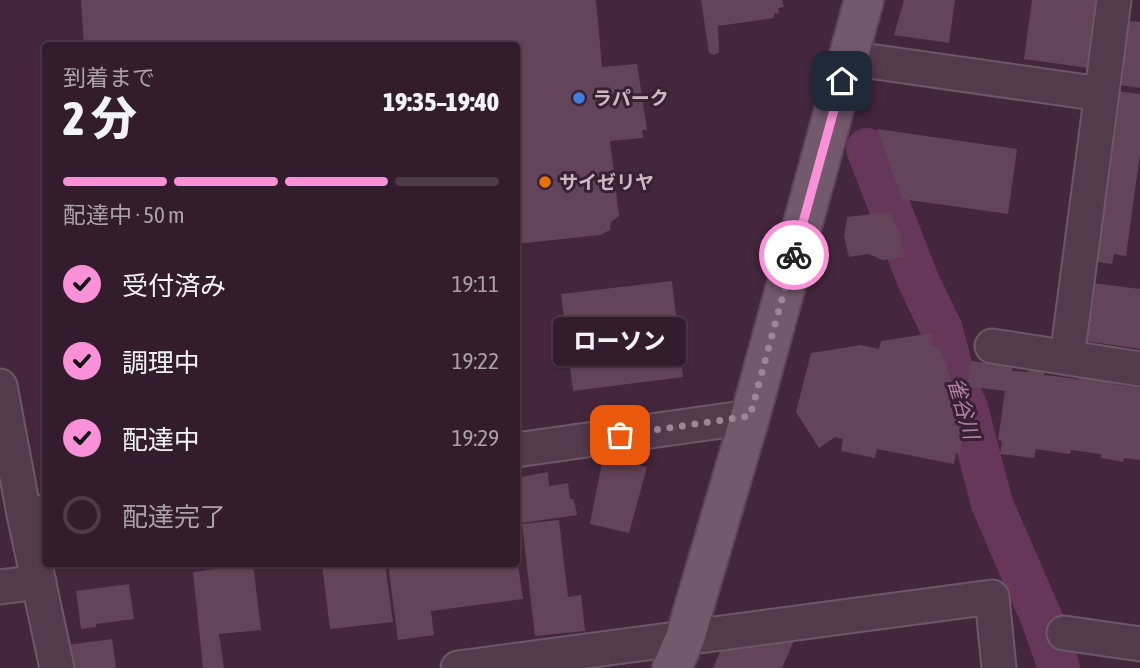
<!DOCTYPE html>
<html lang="ja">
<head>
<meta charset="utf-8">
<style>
	body { margin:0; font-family:"Asap Condensed","Noto Sans JP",sans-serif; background:#3e2a39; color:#f1f3f6; height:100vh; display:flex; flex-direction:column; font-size:26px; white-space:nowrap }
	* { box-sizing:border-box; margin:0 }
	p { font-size:23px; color:#a9a2aa }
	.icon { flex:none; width:38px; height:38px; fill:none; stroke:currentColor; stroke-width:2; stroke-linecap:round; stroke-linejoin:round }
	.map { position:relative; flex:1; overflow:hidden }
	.drawer { position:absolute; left:42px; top:42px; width:478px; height:525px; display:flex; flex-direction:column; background:#331d2d; border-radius:7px; box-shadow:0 2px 5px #0004,0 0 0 2px #4e3b49 }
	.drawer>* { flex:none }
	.pin { position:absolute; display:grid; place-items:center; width:60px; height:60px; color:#fff; margin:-30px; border-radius:14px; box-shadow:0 4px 10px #0006 }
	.courier { position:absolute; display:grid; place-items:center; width:70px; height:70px; margin:-35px; border:5px solid #fa91d8; border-radius:50%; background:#fff; color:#222; box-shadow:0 2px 9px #0007 }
	.bubble { position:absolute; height:49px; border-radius:7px; background:#331d2d; box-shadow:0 2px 5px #0004,0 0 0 2px #4e3b49; font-size:23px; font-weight:800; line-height:49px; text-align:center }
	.headline em { font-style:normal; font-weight:800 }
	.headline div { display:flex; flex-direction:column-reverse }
	.headline { display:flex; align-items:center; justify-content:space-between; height:119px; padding:0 21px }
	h1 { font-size:46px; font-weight:800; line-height:52px }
	.bar { display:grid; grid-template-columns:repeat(4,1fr); gap:10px 7px; align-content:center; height:84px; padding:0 21px }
	.bar i { height:9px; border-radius:5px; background:#4e3b49 }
	.bar .selected { background:#fa91d8 }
	.bar p { grid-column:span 4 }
	ol { padding:0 21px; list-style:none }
	li { display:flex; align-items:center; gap:21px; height:77px }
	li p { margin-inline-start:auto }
	li .icon { padding:7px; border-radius:50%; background:#fa91d8; color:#111; stroke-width:4 }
	li:last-child { color:#a9a2aa }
	li i { width:38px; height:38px; border:4px solid #4e3b49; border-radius:50% }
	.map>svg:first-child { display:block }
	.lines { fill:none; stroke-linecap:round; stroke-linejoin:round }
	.river { stroke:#673759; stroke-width:42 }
	.building { fill:#64445a }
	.minor-casing { stroke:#6e5767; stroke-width:37 }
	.major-casing { stroke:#5d4556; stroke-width:42 }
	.minor { stroke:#543b4c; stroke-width:33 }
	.major { stroke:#73596c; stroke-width:38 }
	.done { stroke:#9d8696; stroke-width:7; stroke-dasharray:0 12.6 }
	.route { stroke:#fa91d8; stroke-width:9 }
	.shop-dot { fill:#3f7fe0; stroke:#392032; stroke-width:2.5 }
	.food-dot { fill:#e8710a; stroke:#392032; stroke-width:2.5 }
	.labels { text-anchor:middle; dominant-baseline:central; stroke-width:6; stroke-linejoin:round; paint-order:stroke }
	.poi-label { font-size:19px; font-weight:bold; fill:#cdb9c6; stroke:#392032; text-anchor:start }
	.water-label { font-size:21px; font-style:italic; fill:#b480a6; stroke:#392032 }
</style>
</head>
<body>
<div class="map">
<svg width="1140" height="668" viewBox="0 0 1140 668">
	<rect width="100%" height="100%" fill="#44273c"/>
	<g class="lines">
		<polyline class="river" points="867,149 918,280 942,330 956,384 967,408 992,504 1042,619 1059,668"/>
	</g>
	<g class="building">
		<polygon points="81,0 596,0 602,67 637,64 647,130 642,130 643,138 610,141 619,216 611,222 610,230 600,235 516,244 516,46 84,46"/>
		<polygon points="701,0 782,0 784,7 778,8 779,13 774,14 774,18 718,26 719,52 714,55 709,53"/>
		<polygon points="904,0 955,0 949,43 894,35"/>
		<polygon points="1032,0 1105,0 1096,69 1024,59"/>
		<polygon points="1129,21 1140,22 1140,88 1120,85"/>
		<polygon points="1116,91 1140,94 1140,154 1126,256 1114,254 1112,264 1089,261"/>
		<polygon points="877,129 1017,149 1008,214 902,199"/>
		<polygon points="890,212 901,236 904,257 883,260 868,254 849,257 844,237 847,217"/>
		<polygon points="672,281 683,377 573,391 561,294"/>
		<polygon points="1093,283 1140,289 1140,349 1085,341"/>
		<polygon points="933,333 931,346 940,348 956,393 964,432 960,453 956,453 954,464 877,449 875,458 841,451 843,439 835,437 819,448 796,412 811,353 861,345 879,349 881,341"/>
		<polygon points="971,361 1013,366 1012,371 1028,372 1029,369 1045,371 1044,375 1078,379 1079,376 1115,380 1114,384 1140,388 1140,460 1124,458 1123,462 1101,458 1101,454 1071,450 1070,454 1036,449 1034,458 1000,454 1002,441 998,440 1005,391 967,386"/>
		<polygon points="603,457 647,467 629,533 590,524"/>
		<polygon points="548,472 549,486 568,483 570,499 573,499 575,504 577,515 522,523 516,478"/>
		<polygon points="559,520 568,597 581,595 585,631 535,636 522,524"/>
		<polygon points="253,564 261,630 219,634 224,668 203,668 193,572"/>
		<polygon points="322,564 385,564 393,622 330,629"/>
		<polygon points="388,564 518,564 523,599 431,611 434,635 398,640"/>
		<polygon points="129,584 134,619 96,624 96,627 81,629 76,591"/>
		<polygon points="796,636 782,668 713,668 723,645"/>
		<polygon points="112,639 116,668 74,668 74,664 70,665 67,645"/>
	</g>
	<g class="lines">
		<g class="minor-casing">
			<g id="minor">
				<polyline points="848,58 1101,94"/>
				<polyline points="992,346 1140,369"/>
				<polyline points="1067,358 1114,0"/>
				<polyline points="0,386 24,514 46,512"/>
				<polyline points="516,450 750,417"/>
				<polyline points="24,514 57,668"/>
				<polyline points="0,587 39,582"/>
				<polyline points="1064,633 1140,644"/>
				<polyline points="458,668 992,597 999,668"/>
			</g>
		</g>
		<g class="major-casing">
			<polyline id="major" points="672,668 685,638 750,417 864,0"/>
		</g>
		<use href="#minor" class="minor"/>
		<use href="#major" class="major"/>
	</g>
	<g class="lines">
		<polyline class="done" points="620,435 750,416 794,255"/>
		<polyline class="route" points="794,255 842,81"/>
	</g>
	<circle class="shop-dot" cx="579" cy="98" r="7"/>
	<circle class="food-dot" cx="545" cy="182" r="7"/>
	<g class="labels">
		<g class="poi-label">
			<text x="593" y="98">ラパーク</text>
			<text x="559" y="182">サイゼリヤ</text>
		</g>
		<g class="water-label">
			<text transform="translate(964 408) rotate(74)">雀谷川</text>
		</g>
	</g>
</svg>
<div class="pin" style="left:620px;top:435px;background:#ea580c"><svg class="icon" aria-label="bag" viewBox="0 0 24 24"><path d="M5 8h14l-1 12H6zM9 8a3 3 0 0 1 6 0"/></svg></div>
<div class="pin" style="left:842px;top:81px;background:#1f2937"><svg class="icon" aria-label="home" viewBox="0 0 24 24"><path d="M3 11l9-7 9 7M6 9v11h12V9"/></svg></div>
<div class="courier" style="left:794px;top:255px"><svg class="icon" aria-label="bike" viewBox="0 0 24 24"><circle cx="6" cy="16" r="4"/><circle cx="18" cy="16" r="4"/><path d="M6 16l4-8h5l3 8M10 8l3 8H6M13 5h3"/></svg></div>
<div class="bubble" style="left:553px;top:317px;width:133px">ローソン</div>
<section class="drawer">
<div class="headline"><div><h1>2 分</h1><p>到着まで</p></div><em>19:35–19:40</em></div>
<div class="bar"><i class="selected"></i><i class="selected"></i><i class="selected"></i><i></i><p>配達中 · 50 m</p></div>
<ol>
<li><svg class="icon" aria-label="check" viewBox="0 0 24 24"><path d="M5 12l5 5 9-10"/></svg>受付済み<p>19:11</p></li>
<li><svg class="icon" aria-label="check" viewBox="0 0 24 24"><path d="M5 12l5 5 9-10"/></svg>調理中<p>19:22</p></li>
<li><svg class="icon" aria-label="check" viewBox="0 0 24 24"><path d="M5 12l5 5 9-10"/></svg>配達中<p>19:29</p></li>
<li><i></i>配達完了</li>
</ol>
</section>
</div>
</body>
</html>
